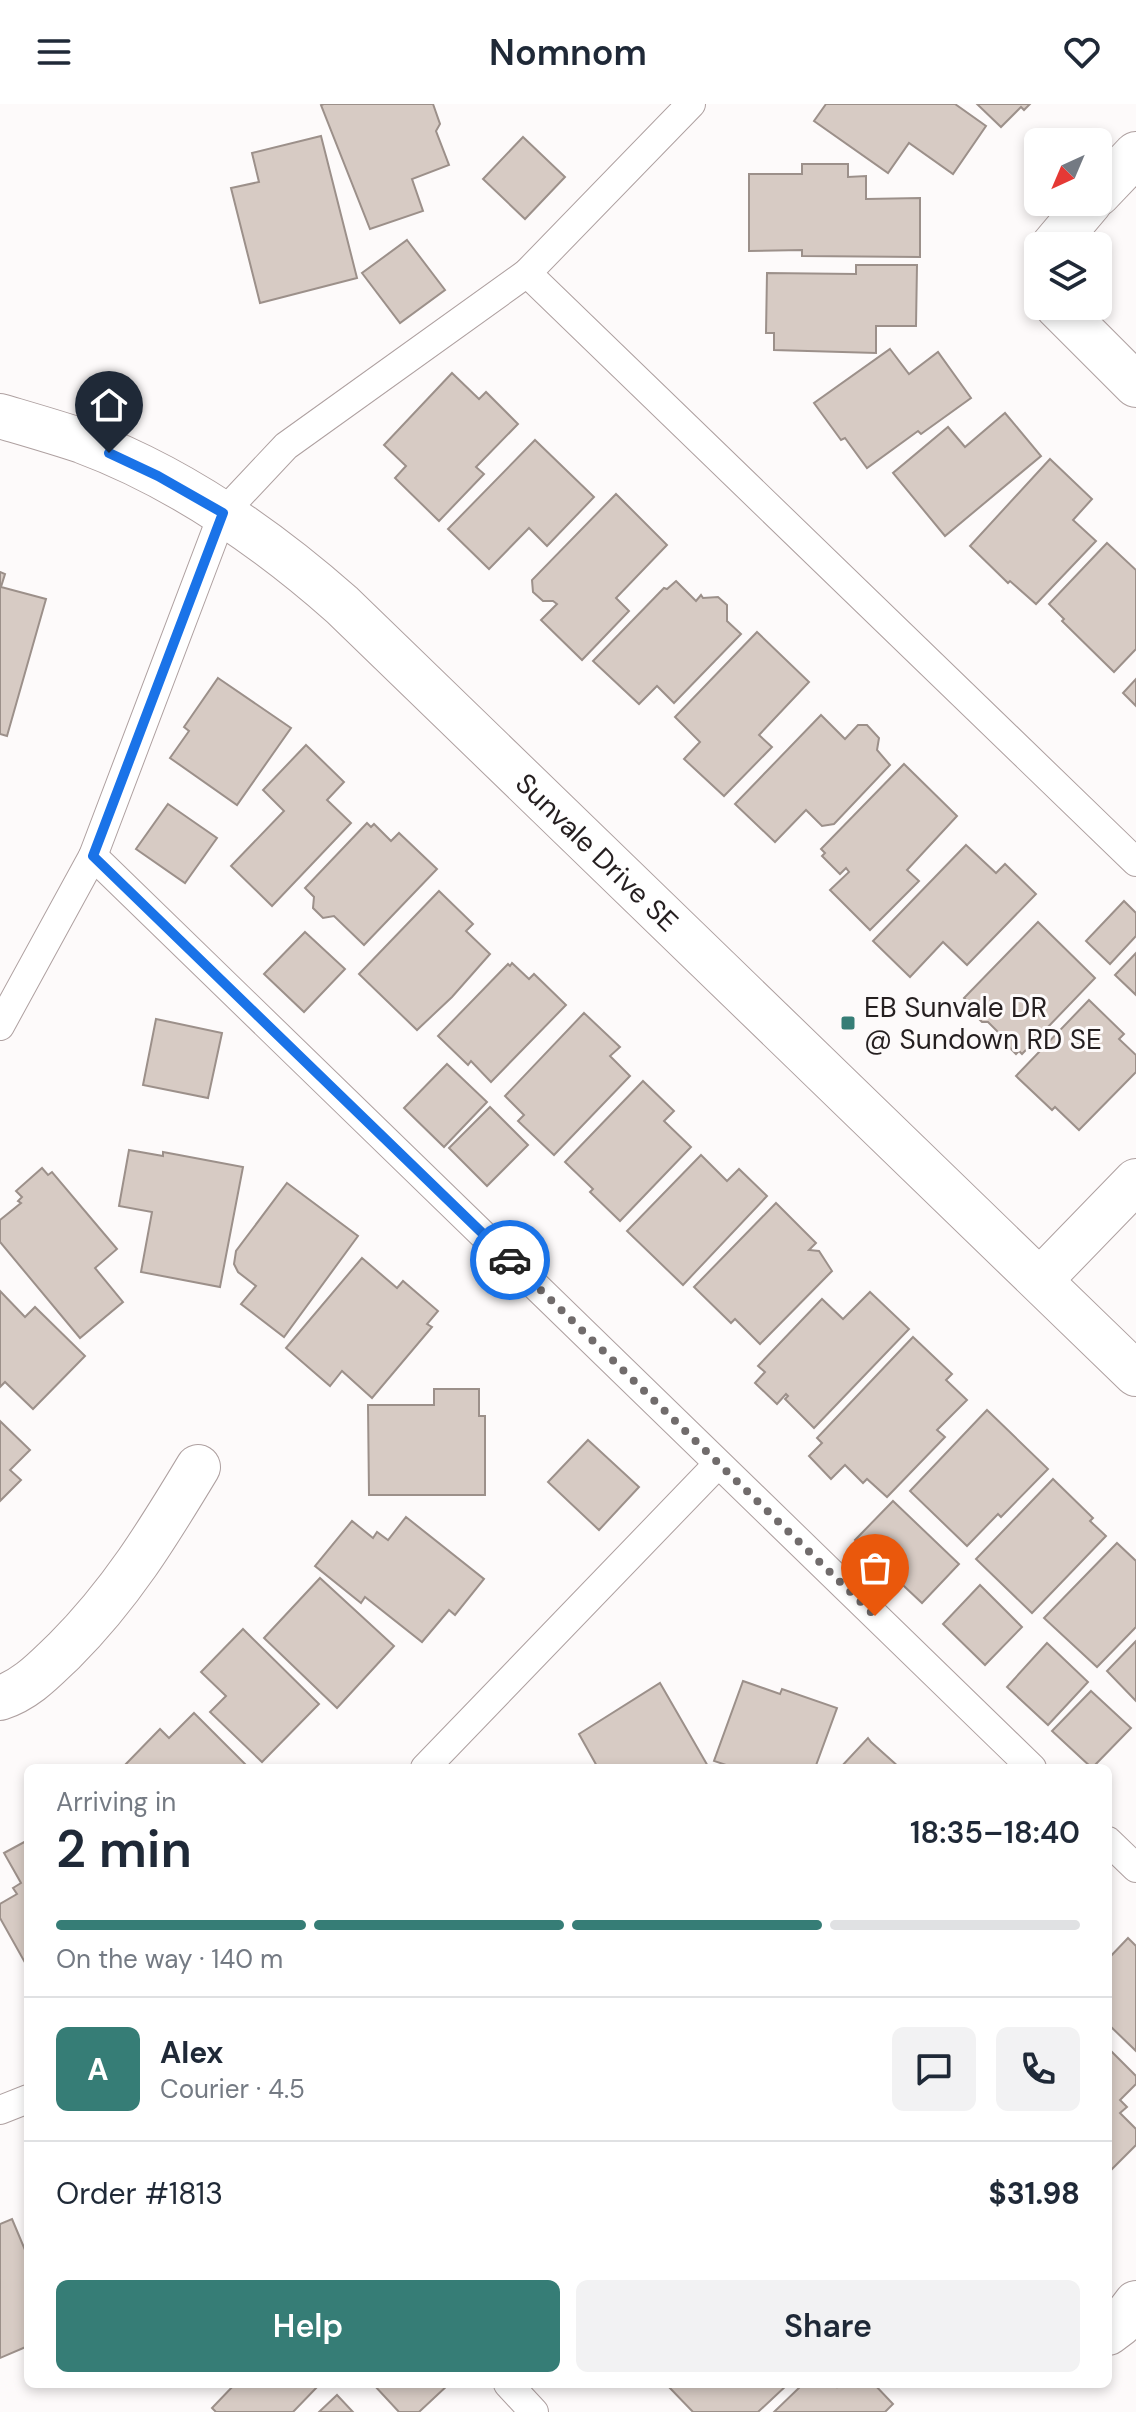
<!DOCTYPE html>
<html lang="en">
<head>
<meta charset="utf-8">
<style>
	body { margin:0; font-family:"DM Sans",sans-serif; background:#f2f2f3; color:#1f2937; height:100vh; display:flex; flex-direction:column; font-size:30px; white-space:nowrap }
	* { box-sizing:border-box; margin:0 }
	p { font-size:26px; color:#747a83 }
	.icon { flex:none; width:44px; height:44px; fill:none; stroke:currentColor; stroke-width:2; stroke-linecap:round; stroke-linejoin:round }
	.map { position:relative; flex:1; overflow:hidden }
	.side { position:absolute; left:24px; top:1660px; width:1088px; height:624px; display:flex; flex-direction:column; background:#fff; border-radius:12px; box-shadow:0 4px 12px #0003 }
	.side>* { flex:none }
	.needle { width:52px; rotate:224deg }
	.controls { position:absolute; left:1024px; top:24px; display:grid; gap:16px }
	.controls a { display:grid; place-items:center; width:88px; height:88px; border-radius:12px; background:#fff; box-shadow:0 4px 12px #0003; font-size:40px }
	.pin { position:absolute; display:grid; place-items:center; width:68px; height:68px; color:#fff; margin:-82px -34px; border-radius:50% 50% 50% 0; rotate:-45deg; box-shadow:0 0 8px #0007 }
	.pin .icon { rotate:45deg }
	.courier { position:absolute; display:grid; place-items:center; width:80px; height:80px; margin:-40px; border:6px solid #1a73e8; border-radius:50%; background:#fff; color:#222; box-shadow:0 2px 10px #0007 }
	.overview em { font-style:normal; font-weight:600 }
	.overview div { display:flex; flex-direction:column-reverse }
	.overview { display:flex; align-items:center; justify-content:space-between; height:136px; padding:0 32px }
	h1 { font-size:52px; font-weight:600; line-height:60px }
	.bar { display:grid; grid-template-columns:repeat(4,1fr); gap:12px 8px; align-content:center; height:96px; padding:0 32px }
	.bar i { height:10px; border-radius:6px; background:#e0e1e3 }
	.bar .active { background:#367d76 }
	.bar p { grid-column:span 4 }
	.line { display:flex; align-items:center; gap:20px; padding:0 32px; border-top:2px solid #e0e1e3 }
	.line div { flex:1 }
	.round { display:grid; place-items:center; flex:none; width:84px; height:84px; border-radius:12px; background:#f2f2f3 }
	.cta { display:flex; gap:16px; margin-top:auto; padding:16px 32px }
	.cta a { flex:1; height:92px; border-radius:12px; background:#367d76; color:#fff; font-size:32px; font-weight:600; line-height:92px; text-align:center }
	.cta a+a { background:#f2f2f3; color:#1f2937 }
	header { display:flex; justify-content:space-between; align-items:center; height:104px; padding:0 32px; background:#fff; font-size:36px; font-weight:600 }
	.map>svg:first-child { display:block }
	.building { fill:#d7cbc4; stroke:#9c908a; stroke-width:2 }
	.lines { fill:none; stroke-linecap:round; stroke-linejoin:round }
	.service-casing { stroke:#aea0a0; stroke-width:30 }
	.minor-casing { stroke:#aea0a0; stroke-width:46 }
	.tertiary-casing { stroke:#aea0a0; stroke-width:46 }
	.service { stroke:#fff; stroke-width:28 }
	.minor { stroke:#fff; stroke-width:44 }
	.tertiary { stroke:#fff; stroke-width:44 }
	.done { stroke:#716c6c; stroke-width:8; stroke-dasharray:0 14.4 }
	.route { stroke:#1a73e8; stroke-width:10 }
	.poi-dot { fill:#367d76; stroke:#fdfafa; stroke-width:3 }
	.labels { text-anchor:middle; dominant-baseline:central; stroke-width:6; stroke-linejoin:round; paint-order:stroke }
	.street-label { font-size:28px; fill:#251f20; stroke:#fdfafa }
	.poi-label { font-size:28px; fill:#251f20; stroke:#fdfafa; text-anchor:start }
</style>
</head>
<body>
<header><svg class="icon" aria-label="menu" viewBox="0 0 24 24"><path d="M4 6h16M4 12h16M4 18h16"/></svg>Nomnom<svg class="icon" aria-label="heart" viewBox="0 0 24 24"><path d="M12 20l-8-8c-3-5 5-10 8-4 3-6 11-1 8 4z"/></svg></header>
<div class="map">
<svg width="1136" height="2308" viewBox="0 0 1136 2308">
	<rect width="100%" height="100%" fill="#fdfafa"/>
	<g class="building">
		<polygon points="324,0 433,0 440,20 436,27 449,61 412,75 423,107 370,125 321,1"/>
		<polygon points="826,0 955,0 986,22 953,70 909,39 888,69 814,17"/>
		<polygon points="977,0 1030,0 1024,6 1021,3 1001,23"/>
		<polygon points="321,32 357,174 260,199 231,84 259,78 252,49"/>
		<polygon points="523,33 565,73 525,115 483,75"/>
		<polygon points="802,60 848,60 848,73 866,72 866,95 920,94 920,153 802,152 802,146 749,147 749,70 802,70"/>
		<polygon points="407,136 445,186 400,219 362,169"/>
		<polygon points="856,161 917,161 916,222 876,222 876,249 774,246 774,229 766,229 767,169 856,170"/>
		<polygon points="890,245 909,270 938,248 971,294 921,330 918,327 867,364 845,334 841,336 814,299"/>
		<polygon points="452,269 479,295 486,288 518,320 476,363 484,370 439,417 395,374 406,362 384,341"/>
		<polygon points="1005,309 1041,352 945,432 893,369 948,323 965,343"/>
		<polygon points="535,336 594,393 547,442 529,424 489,465 448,425"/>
		<polygon points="1050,355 1092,395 1073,416 1096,437 1036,500 1010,477 1008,479 970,442"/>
		<polygon points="616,390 667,441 616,494 629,507 582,556 541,516 557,500 553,497 543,497 533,488 532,476"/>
		<polygon points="1107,439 1136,466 1136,545 1114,568 1062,517 1064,515 1049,500"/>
		<polygon points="0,468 5,470 1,483 46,495 7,632 0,630"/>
		<polygon points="676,477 696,497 701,491 703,494 718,493 727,501 727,517 741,530 674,599 657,582 639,600 593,557 664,484 667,485"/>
		<polygon points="757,528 809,578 759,631 772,643 724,692 684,655 700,638 675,613"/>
		<polygon points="218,574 291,624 237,701 170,654 189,627 184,623"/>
		<polygon points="1136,575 1136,602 1123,589"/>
		<polygon points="821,611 845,635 858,621 867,621 879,634 877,646 890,661 834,720 822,722 806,706 775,738 735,700"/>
		<polygon points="306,641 344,678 327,696 351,719 272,802 231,762 284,707 263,686"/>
		<polygon points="904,660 957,712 907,766 919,777 870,826 830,786 849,768 846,764 840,770 822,752 825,749 821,745"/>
		<polygon points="168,700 217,734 185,779 136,745"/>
		<polygon points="367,719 371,723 374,720 391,737 399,729 437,765 364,841 334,812 323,814 313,804 314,793 305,784"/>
		<polygon points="966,741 996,769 1005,760 1036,790 967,861 943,838 910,873 873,837"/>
		<polygon points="439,787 473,820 466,827 490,850 452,893 417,926 359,870"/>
		<polygon points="1124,797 1136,809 1136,832 1110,860 1086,837"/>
		<polygon points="1038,818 1095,874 1022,950 1019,947 1016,950 998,932 1000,930 988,918 982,918 968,904 968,898 964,894"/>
		<polygon points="305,828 345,865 304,908 264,870"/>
		<polygon points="1136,849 1136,891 1115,871"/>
		<polygon points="512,859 529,875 534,870 566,901 491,978 471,957 468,961 438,932 508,860 510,862"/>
		<polygon points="1089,896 1124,930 1119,935 1136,951 1136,968 1079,1026 1055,1003 1052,1006 1016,972"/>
		<polygon points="584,909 620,943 610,952 630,972 554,1051 518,1017 524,1011 505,992"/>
		<polygon points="156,915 222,929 208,994 143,981"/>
		<polygon points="447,960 487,998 444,1043 404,1004"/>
		<polygon points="643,977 674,1007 664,1017 691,1043 620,1117 590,1088 593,1085 565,1058"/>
		<polygon points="490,1003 528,1041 487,1082 449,1044"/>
		<polygon points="129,1046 163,1052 163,1048 243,1063 220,1183 141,1168 152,1108 119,1102"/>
		<polygon points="701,1051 727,1077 739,1065 767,1092 683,1181 627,1127"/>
		<polygon points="42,1064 48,1071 52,1068 117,1145 95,1164 123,1198 80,1234 0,1138 0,1116 21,1099 18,1097 22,1093 16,1087"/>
		<polygon points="287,1079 358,1132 284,1233 241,1200 256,1182 238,1168 234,1160 236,1147"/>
		<polygon points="776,1099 816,1139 809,1146 819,1147 832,1167 760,1240 735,1215 731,1219 694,1183"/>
		<polygon points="362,1154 397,1184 403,1177 438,1207 427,1220 432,1223 372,1294 342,1267 330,1282 286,1244"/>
		<polygon points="0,1187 25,1213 35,1203 85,1252 33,1305 5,1278 0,1283"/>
		<polygon points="870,1188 909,1225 814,1324 785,1295 788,1292 786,1290 777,1300 755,1279 765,1268 758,1262 822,1195 843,1215"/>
		<polygon points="913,1233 952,1270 946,1276 967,1296 937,1326 945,1333 887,1393 867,1375 863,1379 845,1361 831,1375 809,1352 822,1339 817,1334"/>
		<polygon points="434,1285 479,1285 479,1312 485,1312 485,1391 369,1391 368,1301 434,1301"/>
		<polygon points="987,1306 1048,1365 1001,1413 998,1410 967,1442 910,1387"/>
		<polygon points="0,1317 30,1346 10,1366 21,1376 0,1397"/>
		<polygon points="588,1336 639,1383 599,1426 548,1378"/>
		<polygon points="1053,1375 1093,1414 1090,1417 1106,1432 1032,1509 976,1455"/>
		<polygon points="893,1397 959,1460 922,1499 855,1436"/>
		<polygon points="406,1413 484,1475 455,1511 449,1506 422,1538 365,1493 361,1499 315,1462 352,1417 373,1434 377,1428 388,1436"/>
		<polygon points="1117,1439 1136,1457 1136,1523 1097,1563 1044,1514"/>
		<polygon points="320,1474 394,1542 337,1604 264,1534"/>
		<polygon points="980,1481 1022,1523 985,1561 943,1520"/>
		<polygon points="243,1525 319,1600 262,1658 210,1608 226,1592 201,1568"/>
		<polygon points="1136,1537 1136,1597 1107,1567"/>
		<polygon points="1047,1539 1088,1578 1048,1621 1007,1583"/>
		<polygon points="743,1577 780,1590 782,1585 837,1604 815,1664 735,1664 714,1657"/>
		<polygon points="660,1579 709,1664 598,1664 579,1630"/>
		<polygon points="1091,1587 1131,1624 1092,1664 1052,1627"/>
		<polygon points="194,1609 249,1664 122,1664 160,1625 169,1634"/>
		<polygon points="868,1634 871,1638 900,1664 840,1664"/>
		<polygon points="28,1736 28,1864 0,1814 0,1800 17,1790 13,1784 21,1779 4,1749"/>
		<polygon points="1128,1834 1136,1842 1136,1947 1108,1920 1108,1855"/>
		<polygon points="1108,1944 1136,1972 1136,1980 1120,1996 1127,2003 1120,2009 1136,2025 1136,2041 1108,2069"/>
		<polygon points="12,2115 28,2153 28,2242 0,2254 0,2120"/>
		<polygon points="235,2280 320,2280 293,2308 216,2308 212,2304"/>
		<polygon points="373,2280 449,2280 419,2308 399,2308"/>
		<polygon points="666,2280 788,2280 758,2308 693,2308"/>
		<polygon points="803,2280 834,2280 837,2283 840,2280 874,2280 893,2300 885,2308 774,2308"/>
		<polygon points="337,2291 353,2308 319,2308"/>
	</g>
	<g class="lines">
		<g class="service-casing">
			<g id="service">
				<polyline points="527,169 1136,758"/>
				<polyline points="93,752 1032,1664"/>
				<polyline points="0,922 93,752 223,409 286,342 527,169 691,0"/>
				<polyline points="425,1664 718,1360"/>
				<polyline points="1108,1737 1136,1764"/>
				<polyline points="0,2006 28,1995"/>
				<polyline points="508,2280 534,2308"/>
			</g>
		</g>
		<g class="minor-casing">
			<g id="minor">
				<polyline points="1098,90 1136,50"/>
				<polyline points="1053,142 1090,98"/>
				<polyline points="1057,202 1136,281"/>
				<polyline points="1040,1176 1136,1077"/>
				<path d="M 0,1594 C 27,1585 44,1566 64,1547 C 121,1490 157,1431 198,1363"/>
				<polyline points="1108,2229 1120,2220 1136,2199"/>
			</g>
		</g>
		<g class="tertiary-casing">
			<g id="tertiary">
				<path id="s1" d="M 0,312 C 27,320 55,328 82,337 C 179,373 265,433 342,501 L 1136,1270"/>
			</g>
		</g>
		<use href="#service" class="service"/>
		<use href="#minor" class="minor"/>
		<use href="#tertiary" class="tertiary"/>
	</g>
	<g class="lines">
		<polyline class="done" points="510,1156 875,1512"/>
		<polyline class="route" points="109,349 158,372 223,409 93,752 510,1156"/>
	</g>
	<rect class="poi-dot" x="840" y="911" width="16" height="16" rx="4"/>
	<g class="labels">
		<g class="street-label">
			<text stroke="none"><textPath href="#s1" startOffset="750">Sunvale Drive SE</textPath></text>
		</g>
		<g class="poi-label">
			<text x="864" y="903">EB Sunvale DR<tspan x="864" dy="32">@ Sundown RD SE</tspan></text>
		</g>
	</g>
</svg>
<div class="controls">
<a><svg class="needle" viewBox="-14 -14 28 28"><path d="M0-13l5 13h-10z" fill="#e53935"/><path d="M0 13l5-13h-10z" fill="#747a83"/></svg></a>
<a><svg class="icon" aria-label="layers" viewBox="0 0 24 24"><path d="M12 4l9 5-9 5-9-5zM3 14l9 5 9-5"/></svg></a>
</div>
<div class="pin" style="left:875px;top:1512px;background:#ea580c"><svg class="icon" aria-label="bag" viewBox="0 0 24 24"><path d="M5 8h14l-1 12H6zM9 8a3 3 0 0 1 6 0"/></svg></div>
<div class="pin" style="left:109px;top:349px;background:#1f2937"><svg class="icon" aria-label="home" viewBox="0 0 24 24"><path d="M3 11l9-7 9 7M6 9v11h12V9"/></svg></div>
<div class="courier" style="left:510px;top:1156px"><svg class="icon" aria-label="car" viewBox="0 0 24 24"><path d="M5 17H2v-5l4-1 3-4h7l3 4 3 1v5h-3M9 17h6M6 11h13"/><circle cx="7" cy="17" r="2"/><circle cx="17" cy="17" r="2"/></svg></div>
<section class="side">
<div class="overview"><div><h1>2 min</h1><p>Arriving in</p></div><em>18:35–18:40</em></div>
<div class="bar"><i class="active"></i><i class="active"></i><i class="active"></i><i></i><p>On the way · 140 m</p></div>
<div class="line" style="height:144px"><b class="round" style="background:#367d76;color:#fff">A</b><div><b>Alex</b><p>Courier · 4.5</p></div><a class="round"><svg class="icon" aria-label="chat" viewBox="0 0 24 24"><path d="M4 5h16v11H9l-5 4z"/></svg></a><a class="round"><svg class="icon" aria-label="phone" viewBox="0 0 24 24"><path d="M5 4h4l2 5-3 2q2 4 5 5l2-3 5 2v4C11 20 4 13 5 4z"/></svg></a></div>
<div class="line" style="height:104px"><div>Order #1813</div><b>$31.98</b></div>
<div class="cta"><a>Help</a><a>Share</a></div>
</section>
</div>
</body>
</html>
